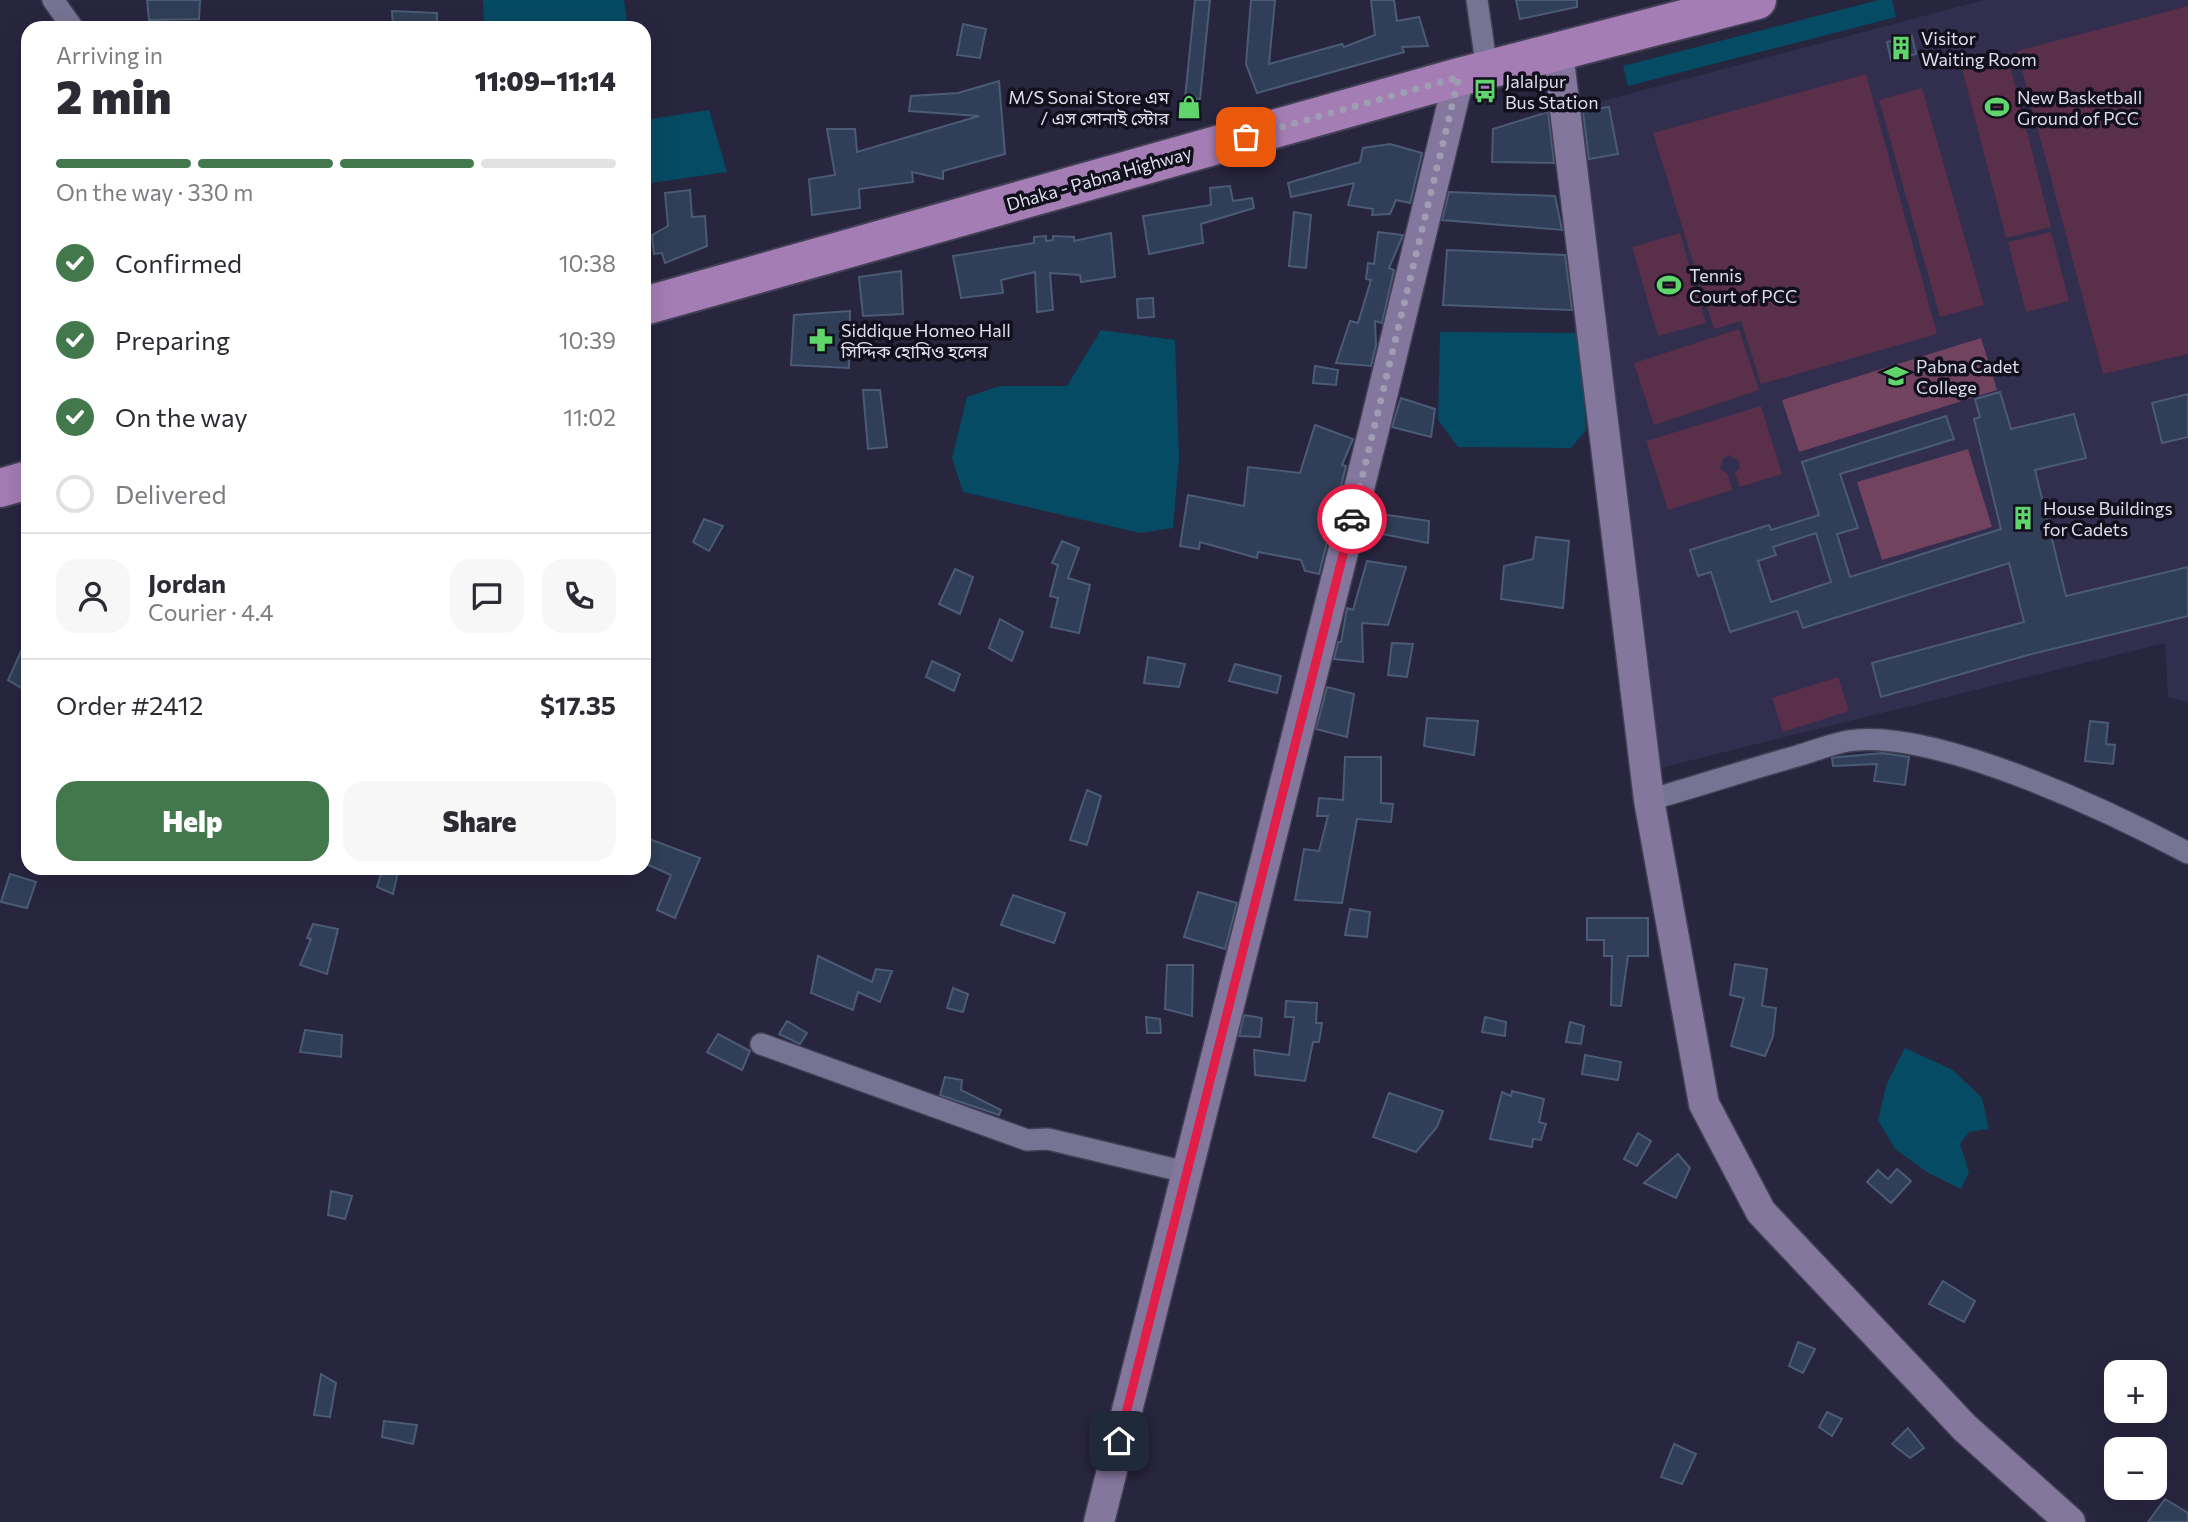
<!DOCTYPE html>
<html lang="en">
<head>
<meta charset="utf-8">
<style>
	body { margin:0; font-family:Commissioner,"Noto Sans Bengali",sans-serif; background:#f7f7f7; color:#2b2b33; height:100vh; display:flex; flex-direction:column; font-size:26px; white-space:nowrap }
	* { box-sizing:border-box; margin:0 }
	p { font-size:23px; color:#7c7c81 }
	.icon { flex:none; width:38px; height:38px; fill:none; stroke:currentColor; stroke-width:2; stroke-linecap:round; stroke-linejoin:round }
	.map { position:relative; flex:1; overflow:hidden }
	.side { position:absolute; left:21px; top:21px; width:630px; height:854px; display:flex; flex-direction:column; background:#fff; border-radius:21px; box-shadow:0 7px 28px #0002 }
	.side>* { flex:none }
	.fabs { position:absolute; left:2104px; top:1360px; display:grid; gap:14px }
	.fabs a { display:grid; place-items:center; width:63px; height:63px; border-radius:14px; background:#fff; box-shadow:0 7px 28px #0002; font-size:35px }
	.pin { position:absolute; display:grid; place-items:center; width:60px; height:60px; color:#fff; margin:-30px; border-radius:14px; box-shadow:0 4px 10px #0006 }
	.courier { position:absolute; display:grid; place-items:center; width:70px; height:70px; margin:-35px; border:5px solid #e11d48; border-radius:50%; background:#fff; color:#222; box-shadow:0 2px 9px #0007 }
	.headline em { font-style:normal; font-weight:800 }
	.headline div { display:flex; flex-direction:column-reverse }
	.headline { display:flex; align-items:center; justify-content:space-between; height:119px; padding:0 35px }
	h1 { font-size:46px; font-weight:800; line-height:52px }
	.bar { display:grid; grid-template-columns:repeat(4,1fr); gap:10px 7px; align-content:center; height:84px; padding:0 35px }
	.bar i { height:9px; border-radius:5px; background:#e1e1e2 }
	.bar .selected { background:#43774c }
	.bar p { grid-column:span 4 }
	.line { display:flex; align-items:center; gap:18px; padding:0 35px; border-top:2px solid #e1e1e2 }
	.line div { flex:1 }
	.round { display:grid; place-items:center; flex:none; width:74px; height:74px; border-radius:21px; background:#f7f7f7 }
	ol { padding:0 35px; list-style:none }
	li { display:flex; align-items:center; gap:21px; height:77px }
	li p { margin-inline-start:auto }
	li .icon { padding:7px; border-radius:50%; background:#43774c; color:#fff; stroke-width:4 }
	li:last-child { color:#7c7c81 }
	li i { width:38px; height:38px; border:4px solid #e1e1e2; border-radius:50% }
	.cta { display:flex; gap:14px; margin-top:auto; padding:14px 35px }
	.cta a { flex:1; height:80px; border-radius:21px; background:#43774c; color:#fff; font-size:28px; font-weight:800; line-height:80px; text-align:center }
	.cta a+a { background:#f7f7f7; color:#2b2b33 }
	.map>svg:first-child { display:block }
	.built { fill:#312e4e }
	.green { fill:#5a2f49 }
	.forest { fill:#71435e }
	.water { fill:#064b64 }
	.building { fill:#303f57; stroke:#4b5b75; stroke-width:2; fill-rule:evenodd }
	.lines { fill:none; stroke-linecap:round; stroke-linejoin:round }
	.street-casing { stroke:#424055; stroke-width:24 }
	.secondary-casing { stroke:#424055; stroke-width:33 }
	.highway-casing { stroke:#424055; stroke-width:42 }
	.street { stroke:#767493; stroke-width:21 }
	.secondary { stroke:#84779d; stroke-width:30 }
	.highway { stroke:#a47db4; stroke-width:38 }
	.done { stroke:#9e9db1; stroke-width:7; stroke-dasharray:0 12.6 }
	.route { stroke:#e11d48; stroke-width:9 }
	.labels { text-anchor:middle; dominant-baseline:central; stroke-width:7; stroke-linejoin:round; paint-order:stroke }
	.poi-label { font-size:18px; fill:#dedeef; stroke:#11101c; text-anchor:start }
	.street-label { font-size:18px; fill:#dedeef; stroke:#11101c }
</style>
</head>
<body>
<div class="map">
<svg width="2188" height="1522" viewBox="0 0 2188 1522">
	<rect width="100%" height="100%" fill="#28253f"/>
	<polygon class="built" points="1984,0 2188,0 2188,702 2168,697 2165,643 1652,770 1572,109"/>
	<g class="green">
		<polygon points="2188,6 2188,354 2103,374 2017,51"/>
		<polygon points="2008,57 2051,227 2006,238 1962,69"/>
		<polygon points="1866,74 1937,334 1761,384 1741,321 1714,329 1653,133"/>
		<polygon points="1922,88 1984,305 1940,317 1879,100"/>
		<polygon points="2051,232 2069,301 2026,312 2008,242"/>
		<polygon points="1680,233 1706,323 1658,336 1632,247"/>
		<polygon points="1739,329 1759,390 1654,425 1634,363"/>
		<polygon points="1761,406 1782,474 1740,487 1735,473 1740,468 1739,461 1729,455 1723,459 1720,468 1728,475 1732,490 1668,510 1646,441"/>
		<polygon points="1838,677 1849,711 1783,732 1772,698"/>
	</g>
	<g class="forest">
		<polygon points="1981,338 1997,390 1799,452 1782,400"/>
		<polygon points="1968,449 1992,527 1882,560 1857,482"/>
	</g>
	<g class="water">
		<polygon points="483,0 624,0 628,28 484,28"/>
		<polygon points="1879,0 1892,0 1896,17 1628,86 1623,66"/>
		<polygon points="709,110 727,172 644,184 644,120"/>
		<polygon points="1101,330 1175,340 1179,458 1173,528 1140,533 963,492 952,458 967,397 1000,386 1067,386"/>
		<polygon points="1440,332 1581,333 1586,430 1571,448 1458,447 1438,420"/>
		<polygon points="1905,1048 1953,1070 1982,1098 1989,1129 1969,1132 1960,1144 1969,1172 1961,1189 1927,1172 1895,1149 1878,1120 1887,1083"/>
	</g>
	<g class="building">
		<polygon points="147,0 200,0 199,19 149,20"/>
		<polygon points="1195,0 1210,0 1200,99 1185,98"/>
		<polygon points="1251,0 1275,0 1269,64 1342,44 1344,47 1375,35 1371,0 1394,0 1397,21 1419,17 1428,46 1402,47 1404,52 1257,93 1246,64"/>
		<polygon points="1516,0 1577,0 1577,7 1520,19"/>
		<polygon points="392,11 437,13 437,28 393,28"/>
		<polygon points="963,24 986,29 980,58 957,55"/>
		<polygon points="1912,36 1916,54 1891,60 1887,42"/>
		<polygon points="999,81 1005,154 943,171 943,179 912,172 913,182 859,189 860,208 812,215 809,179 835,175 827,129 855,129 857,152 979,116 909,111 911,96 958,93"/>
		<polygon points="1609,107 1618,154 1589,159 1583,111"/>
		<polygon points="1548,112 1554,163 1492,162 1493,129"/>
		<polygon points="1390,144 1422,153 1410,203 1396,200 1390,214 1372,215 1373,209 1348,205 1354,183 1291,197 1288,183 1360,162 1363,148"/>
		<polygon points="1230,186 1233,201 1252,198 1254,208 1201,224 1203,243 1149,254 1143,216 1211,205 1210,188"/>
		<polygon points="690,190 692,217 705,216 707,246 665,263 662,253 654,254 652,235 668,226 665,193"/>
		<polygon points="1449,192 1555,196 1562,230 1442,220"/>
		<polygon points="1294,212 1311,215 1306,268 1289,266"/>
		<polygon points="1378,232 1403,235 1389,268 1394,270 1382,323 1375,321 1376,345 1371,366 1336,363 1350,321 1358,323 1371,280 1366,279 1368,263 1374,264"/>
		<polygon points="1111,233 1115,277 1081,282 1080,275 1050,273 1053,310 1037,312 1035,272 1001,280 1003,293 961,298 953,256 1034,243 1034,237 1046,236 1046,241 1053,240 1053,236 1074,237 1074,241"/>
		<polygon points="1447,250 1565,255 1572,310 1443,305"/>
		<polygon points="901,271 903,314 863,316 859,277"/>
		<polygon points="1153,298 1154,317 1138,318 1137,299"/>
		<polygon points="850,311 849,368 791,365 794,315"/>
		<polygon points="1315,366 1338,370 1336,385 1313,383"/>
		<polygon points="863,390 880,390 887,447 868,449"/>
		<path d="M 2000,392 L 2011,429 L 2074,414 L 2086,458 L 2035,470 L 2066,596 L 2188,567 L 2188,616 L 2028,655 L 1881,697 L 1872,663 L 2024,622 L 2009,563 L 1803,628 L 1797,611 L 1730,632 L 1711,572 L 1698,576 L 1690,550 L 1769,525 L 1771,530 L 1819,515 L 1802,462 L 1946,416 L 1954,439 L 1840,474 L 1858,528 L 1837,534 L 1850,577 L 2001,529 L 1974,419 L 1980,417 L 1975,399 ZM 1816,533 L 1831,582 L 1771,602 L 1758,561 L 1776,555 L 1773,547 Z"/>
		<polygon points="2188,394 2188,437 2162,443 2152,403"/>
		<polygon points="1401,398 1435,409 1431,437 1392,427"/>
		<polygon points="1315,425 1353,439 1342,465 1346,466 1319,574 1305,571 1301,560 1258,552 1257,558 1200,542 1199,549 1180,546 1188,495 1244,506 1248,467 1300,473"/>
		<polygon points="1381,514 1429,521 1428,543 1377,533"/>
		<polygon points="704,519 723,526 709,551 693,542"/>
		<polygon points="1536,537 1569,541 1563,608 1501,599 1504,566 1533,559"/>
		<polygon points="1062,541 1079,548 1068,578 1090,585 1079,633 1051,627 1058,598 1050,596 1058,565 1052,563"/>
		<polygon points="1367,561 1406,567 1388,625 1362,623 1363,662 1334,659 1338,642 1341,642 1347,608 1353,610"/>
		<polygon points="955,569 973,577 960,614 939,604"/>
		<polygon points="1000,619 1023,632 1012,661 989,648"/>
		<polygon points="28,636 28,692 8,680"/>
		<polygon points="1392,643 1413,644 1407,677 1388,675"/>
		<polygon points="1148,657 1185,664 1179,687 1144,683"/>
		<polygon points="932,661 960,674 954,691 926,677"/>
		<polygon points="1235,664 1281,676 1277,693 1229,681"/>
		<polygon points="1327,687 1354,694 1347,737 1316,729"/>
		<polygon points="1427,718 1478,721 1474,755 1424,746"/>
		<polygon points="2090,721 2108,723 2106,744 2115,745 2113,764 2085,761"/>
		<polygon points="1883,753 1909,757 1905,785 1874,781 1877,764 1833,766 1832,758 1839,757"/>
		<polygon points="1345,757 1381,757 1381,803 1393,804 1391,822 1357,819 1342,903 1295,900 1304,849 1319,851 1328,816 1317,816 1319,798 1343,800"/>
		<polygon points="1087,790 1101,796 1087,845 1070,840"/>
		<polygon points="644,837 700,858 675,918 657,910 671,875 644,863"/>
		<polygon points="383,868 398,872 393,894 377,887"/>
		<polygon points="10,874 36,882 27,908 1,902"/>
		<polygon points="1198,892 1237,903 1225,949 1184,937"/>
		<polygon points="1013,895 1065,913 1054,943 1001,925"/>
		<polygon points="1350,909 1370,912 1367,937 1345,935"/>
		<polygon points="1587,918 1648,918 1648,956 1628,956 1621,1006 1611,1005 1612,956 1604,956 1604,940 1587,940"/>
		<polygon points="313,924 338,929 327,974 300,965 311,939 307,938"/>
		<polygon points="818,956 872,982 876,969 892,971 880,1002 858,992 853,1010 811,993"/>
		<polygon points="1735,964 1767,969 1762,1006 1776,1008 1773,1036 1765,1056 1731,1046 1744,998 1730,995"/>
		<polygon points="1167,965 1193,965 1192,1016 1165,1009"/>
		<polygon points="953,988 968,994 963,1012 947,1008"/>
		<polygon points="1286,1001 1317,1003 1316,1023 1322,1023 1319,1042 1313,1042 1305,1081 1255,1075 1254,1050 1289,1055 1294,1017 1285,1017"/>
		<polygon points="1244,1015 1262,1018 1260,1037 1239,1036"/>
		<polygon points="1146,1017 1160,1019 1161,1033 1147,1033"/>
		<polygon points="1485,1017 1506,1022 1505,1036 1482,1032"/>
		<polygon points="787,1021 807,1033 800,1044 779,1034"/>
		<polygon points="1570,1022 1584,1026 1581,1044 1566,1042"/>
		<polygon points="305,1030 342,1035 341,1057 300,1052"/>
		<polygon points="718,1034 750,1051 742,1070 707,1052"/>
		<polygon points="1585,1055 1621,1062 1618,1080 1582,1074"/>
		<polygon points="945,1077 962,1080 961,1090 1001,1110 999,1115 940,1095"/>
		<polygon points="1512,1091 1544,1099 1539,1122 1546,1124 1541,1140 1533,1139 1532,1147 1490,1139 1502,1092 1511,1096"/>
		<polygon points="1389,1093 1443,1111 1437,1127 1416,1152 1373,1137"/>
		<polygon points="1638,1133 1651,1141 1637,1166 1624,1159"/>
		<polygon points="1678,1154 1690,1168 1676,1198 1644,1183"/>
		<polygon points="1897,1169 1911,1181 1891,1203 1867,1182 1878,1170 1888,1179"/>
		<polygon points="331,1191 352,1196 345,1219 328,1215"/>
		<polygon points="1943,1281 1975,1301 1964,1322 1929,1304"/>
		<polygon points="1798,1342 1815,1349 1803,1373 1789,1366"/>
		<polygon points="321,1374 336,1383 330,1417 314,1415"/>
		<polygon points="1827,1412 1842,1419 1832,1436 1819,1427"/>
		<polygon points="384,1421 417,1425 413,1444 382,1437"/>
		<polygon points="1908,1428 1924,1448 1910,1458 1892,1444"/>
		<polygon points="1674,1444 1696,1454 1682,1484 1661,1477"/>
		<polygon points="2165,1499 2188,1513 2188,1522 2148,1522"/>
	</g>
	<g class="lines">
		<g class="street-casing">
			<g id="street">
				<polyline points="53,0 73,28"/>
				<polyline points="1477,0 1487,70"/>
				<path d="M 1649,800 C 1698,786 1747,770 1797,756 C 1814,751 1831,744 1848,741 C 1933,727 2111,812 2188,853"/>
				<polyline points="761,1044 1027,1140 1048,1139 1186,1172"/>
			</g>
		</g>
		<g class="secondary-casing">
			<g id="secondary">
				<polyline points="1558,52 1649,800 1704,1104 1761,1212 1965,1428 2070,1522"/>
				<polyline points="1099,1522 1374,429 1459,77"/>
			</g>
		</g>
		<g class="highway-casing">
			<g id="highway">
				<polyline points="644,306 1459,77 1757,0"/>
				<polyline points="0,488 28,480"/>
			</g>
		</g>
		<use href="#street" class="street"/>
		<use href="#secondary" class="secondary"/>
		<use href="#highway" class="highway"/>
	</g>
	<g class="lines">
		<polyline class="done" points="1246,137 1459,77 1352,519"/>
		<polyline class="route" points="1119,1441 1352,519"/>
	</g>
	<defs>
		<g id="building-bare" transform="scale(1.89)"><path d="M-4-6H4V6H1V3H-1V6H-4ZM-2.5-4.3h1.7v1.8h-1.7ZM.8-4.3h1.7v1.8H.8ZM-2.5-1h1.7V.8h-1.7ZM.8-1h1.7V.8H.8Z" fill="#60d56b" stroke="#11101c" stroke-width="2.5" paint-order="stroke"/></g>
		<g id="bus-bare" transform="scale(1.89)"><path d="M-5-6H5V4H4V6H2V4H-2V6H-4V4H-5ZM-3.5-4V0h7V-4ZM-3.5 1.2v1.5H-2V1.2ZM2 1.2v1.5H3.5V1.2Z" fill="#60d56b" stroke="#11101c" stroke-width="2.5" paint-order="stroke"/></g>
		<g id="shop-bare" transform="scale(1.89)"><path d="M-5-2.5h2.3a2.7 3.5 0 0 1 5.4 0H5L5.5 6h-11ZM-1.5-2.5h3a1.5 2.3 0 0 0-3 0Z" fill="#60d56b" stroke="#11101c" stroke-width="2.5" paint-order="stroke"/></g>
		<g id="stadium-bare" transform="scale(1.89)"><path d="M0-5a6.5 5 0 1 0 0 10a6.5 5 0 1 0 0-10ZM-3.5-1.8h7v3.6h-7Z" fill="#60d56b" stroke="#11101c" stroke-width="2.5" paint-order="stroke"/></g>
		<g id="pharmacy-bare" transform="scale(1.89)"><path d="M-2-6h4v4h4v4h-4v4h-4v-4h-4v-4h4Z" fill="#60d56b" stroke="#11101c" stroke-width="2.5" paint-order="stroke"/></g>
		<g id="university-bare" transform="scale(1.89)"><path d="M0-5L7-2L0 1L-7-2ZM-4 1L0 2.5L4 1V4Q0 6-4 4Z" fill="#60d56b" stroke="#11101c" stroke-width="2.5" paint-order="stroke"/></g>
	</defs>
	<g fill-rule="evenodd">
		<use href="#building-bare" x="1901" y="48"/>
		<use href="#bus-bare" x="1485" y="91"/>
		<use href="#shop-bare" x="1189" y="107"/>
		<use href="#stadium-bare" x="1997" y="107"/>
		<use href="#stadium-bare" x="1669" y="285"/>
		<use href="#pharmacy-bare" x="821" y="340"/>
		<use href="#university-bare" x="1896" y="376"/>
		<use href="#building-bare" x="2023" y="518"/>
	</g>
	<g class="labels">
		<g class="poi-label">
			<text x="1921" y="38">Visitor<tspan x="1921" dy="21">Waiting Room</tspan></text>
			<text x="1505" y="81">Jalalpur<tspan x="1505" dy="21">Bus Station</tspan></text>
			<text x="1169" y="97" text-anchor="end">M/S Sonai Store এম<tspan x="1169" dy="21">/ এস সোনাই স্টোর</tspan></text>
			<text x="2017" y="97">New Basketball<tspan x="2017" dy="21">Ground of PCC</tspan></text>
			<text x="1689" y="275">Tennis<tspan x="1689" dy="21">Court of PCC</tspan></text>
			<text x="841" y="330">Siddique Homeo Hall<tspan x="841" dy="21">সিদ্দিক হোমিও হলের</tspan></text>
			<text x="1916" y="366">Pabna Cadet<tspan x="1916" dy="21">College</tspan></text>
			<text x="2043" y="508">House Buildings<tspan x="2043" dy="21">for Cadets</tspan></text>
		</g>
		<g class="street-label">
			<text transform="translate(1099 178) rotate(-16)">Dhaka - Pabna Highway</text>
		</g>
	</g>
</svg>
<div class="fabs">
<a>+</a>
<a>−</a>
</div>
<div class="pin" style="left:1246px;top:137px;background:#ea580c"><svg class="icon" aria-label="bag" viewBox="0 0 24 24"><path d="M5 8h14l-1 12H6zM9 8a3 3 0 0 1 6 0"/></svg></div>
<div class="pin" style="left:1119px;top:1441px;background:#1f2937"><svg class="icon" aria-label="home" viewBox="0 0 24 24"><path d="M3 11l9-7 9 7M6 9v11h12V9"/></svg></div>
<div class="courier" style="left:1352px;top:519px"><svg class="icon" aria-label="car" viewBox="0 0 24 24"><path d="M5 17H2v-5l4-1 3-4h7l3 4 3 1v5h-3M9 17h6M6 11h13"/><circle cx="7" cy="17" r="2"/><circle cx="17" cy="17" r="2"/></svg></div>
<section class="side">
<div class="headline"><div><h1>2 min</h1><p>Arriving in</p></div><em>11:09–11:14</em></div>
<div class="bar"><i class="selected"></i><i class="selected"></i><i class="selected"></i><i></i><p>On the way · 330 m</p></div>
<ol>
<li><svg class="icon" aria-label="check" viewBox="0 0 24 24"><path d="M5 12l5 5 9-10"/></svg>Confirmed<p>10:38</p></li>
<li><svg class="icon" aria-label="check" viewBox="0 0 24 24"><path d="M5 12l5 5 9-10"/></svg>Preparing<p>10:39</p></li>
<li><svg class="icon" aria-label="check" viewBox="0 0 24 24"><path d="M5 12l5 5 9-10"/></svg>On the way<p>11:02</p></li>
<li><i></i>Delivered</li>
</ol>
<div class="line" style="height:126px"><a class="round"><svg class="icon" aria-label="person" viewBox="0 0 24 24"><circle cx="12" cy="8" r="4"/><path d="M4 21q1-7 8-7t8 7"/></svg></a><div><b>Jordan</b><p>Courier · 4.4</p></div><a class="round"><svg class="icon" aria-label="chat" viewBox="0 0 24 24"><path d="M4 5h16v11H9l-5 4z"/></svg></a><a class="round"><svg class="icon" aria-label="phone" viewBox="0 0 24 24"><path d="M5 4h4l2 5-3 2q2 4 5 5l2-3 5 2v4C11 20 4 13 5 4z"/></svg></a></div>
<div class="line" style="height:91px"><div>Order #2412</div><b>$17.35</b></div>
<div class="cta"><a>Help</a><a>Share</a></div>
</section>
</div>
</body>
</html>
